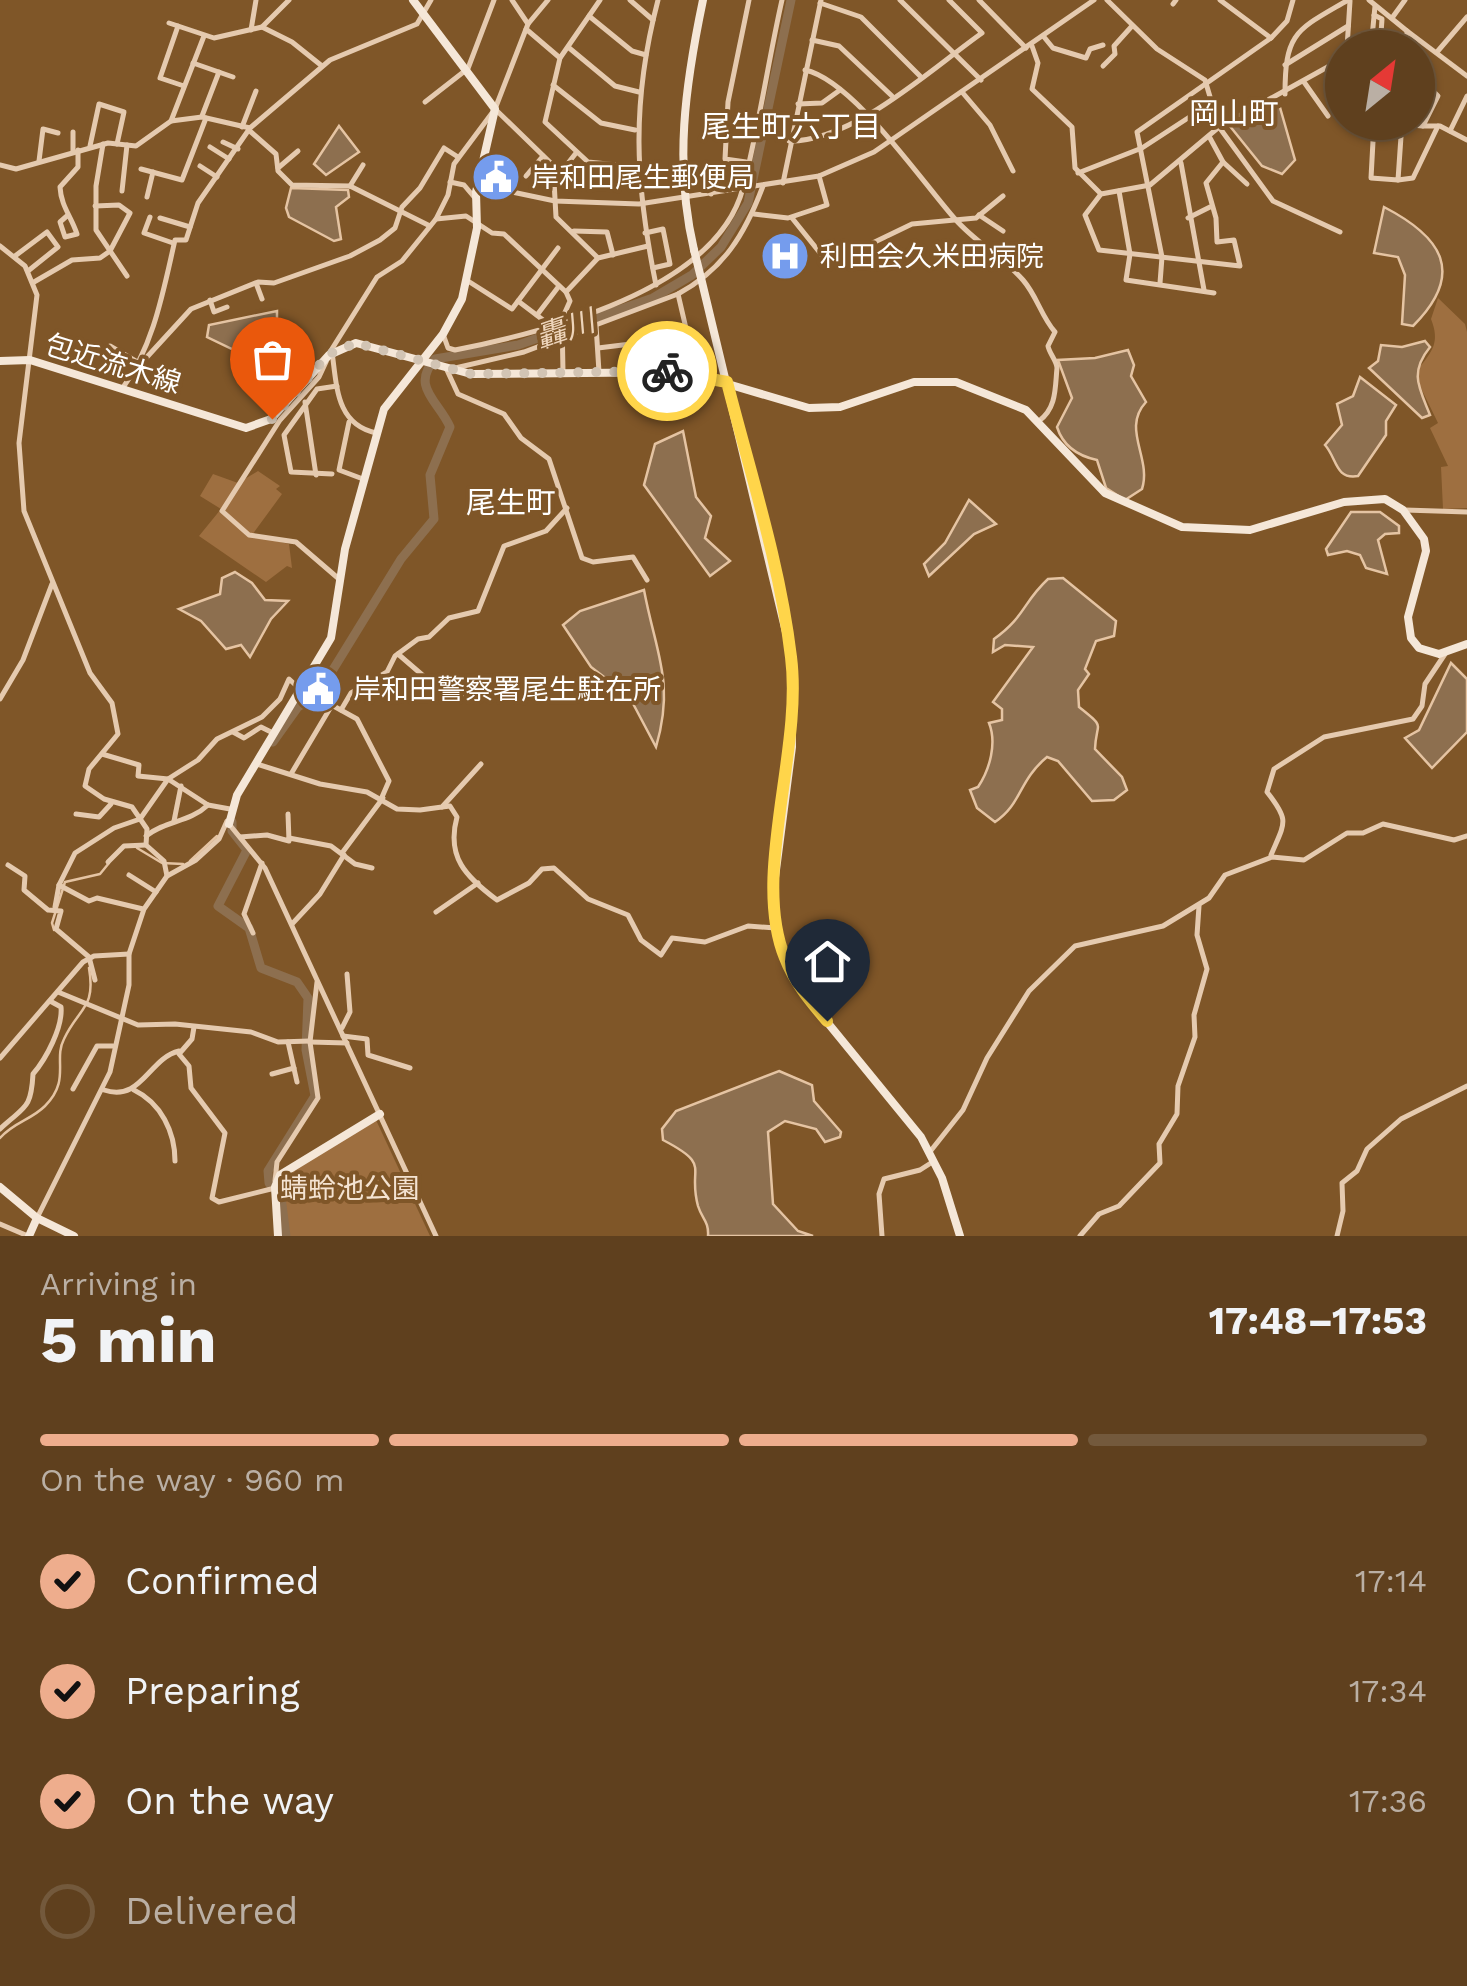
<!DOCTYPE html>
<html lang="en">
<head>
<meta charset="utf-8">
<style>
	body { margin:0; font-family:"Work Sans","Noto Sans JP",sans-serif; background:#654727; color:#f1f3f6; height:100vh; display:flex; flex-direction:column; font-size:38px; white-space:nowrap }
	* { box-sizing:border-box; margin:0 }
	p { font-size:32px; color:#baafa4 }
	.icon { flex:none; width:55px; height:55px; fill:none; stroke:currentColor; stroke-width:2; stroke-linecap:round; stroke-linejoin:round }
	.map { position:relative; height:1236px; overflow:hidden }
	.panel { display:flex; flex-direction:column; background:#5f401e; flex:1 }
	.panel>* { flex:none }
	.needle { width:65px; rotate:30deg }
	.buttons { position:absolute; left:1325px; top:30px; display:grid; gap:20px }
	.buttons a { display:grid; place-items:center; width:110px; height:110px; border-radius:50%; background:#5f401e; box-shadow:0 2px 8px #0004,0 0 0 2px #73593c; font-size:50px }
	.pin { position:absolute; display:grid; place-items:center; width:85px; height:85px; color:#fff; margin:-102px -42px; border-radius:50% 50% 50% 0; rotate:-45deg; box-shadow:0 0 10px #0007 }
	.pin .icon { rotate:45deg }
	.courier { position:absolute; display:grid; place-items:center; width:100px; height:100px; margin:-50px; border:8px solid #ffd54a; border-radius:50%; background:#fff; color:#222; box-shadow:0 2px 12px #0007 }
	.headline em { font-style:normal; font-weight:700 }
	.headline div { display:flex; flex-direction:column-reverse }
	.headline { display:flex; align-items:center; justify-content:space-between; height:170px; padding:0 40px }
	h1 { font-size:65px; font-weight:700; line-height:75px }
	.bar { display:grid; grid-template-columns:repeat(4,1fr); gap:15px 10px; align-content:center; height:120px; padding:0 40px }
	.bar i { height:12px; border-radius:8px; background:#73593c }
	.bar .active { background:#eead8d }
	.bar p { grid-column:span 4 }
	ol { padding:0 40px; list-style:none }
	li { display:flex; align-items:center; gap:30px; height:110px }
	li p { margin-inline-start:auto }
	li .icon { padding:10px; border-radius:50%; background:#eead8d; color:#111; stroke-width:4 }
	li:last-child { color:#baafa4 }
	li i { width:55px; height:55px; border:5px solid #73593c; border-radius:50% }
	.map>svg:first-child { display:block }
	.green { fill:#9e6f40 }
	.water { fill:#8d6f4f; stroke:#e5c4a3; stroke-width:2.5 }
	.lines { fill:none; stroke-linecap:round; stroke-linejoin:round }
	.stream { stroke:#e5c4a3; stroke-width:2.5 }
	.river { stroke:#8d6f4f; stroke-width:9 }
	.street { stroke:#e5caaf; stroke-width:5 }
	.secondary { stroke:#f5e7d8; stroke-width:8 }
	.secondary-bridge { stroke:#f5e7d8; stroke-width:8 }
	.done { stroke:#d2c4b4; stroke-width:10; stroke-dasharray:0 18 }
	.route { stroke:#ffd54a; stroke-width:12 }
	.labels { text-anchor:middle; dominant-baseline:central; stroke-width:8; stroke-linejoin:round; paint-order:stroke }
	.poi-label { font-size:28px; fill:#fff; stroke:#7f5628; text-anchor:start }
	.street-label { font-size:28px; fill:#fff; stroke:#7f5628 }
	.park-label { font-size:28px; fill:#f4e3d2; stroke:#7f5628 }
	.neighbourhood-label { font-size:30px; fill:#fff; stroke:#7f5628 }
	.water-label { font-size:30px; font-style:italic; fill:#edd4ba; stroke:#7f5628 }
</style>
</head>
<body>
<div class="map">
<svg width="1467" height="1236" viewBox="0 0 1467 1236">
	<rect width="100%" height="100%" fill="#7f5628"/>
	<g class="green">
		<path d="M 1438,298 L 1465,324 L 1467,332 L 1467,508 L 1443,509 L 1441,467 L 1448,466 L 1430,428 L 1438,423 L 1420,386 L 1418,369 C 1433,351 1440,342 1431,319 Z"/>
		<polygon points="258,471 280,486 276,489 282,494 252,535 289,544 292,568 287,566 266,582 199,536 221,509 200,496 213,474 238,483"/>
		<polygon points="376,1120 430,1236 288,1236 278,1189 283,1175"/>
	</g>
	<g class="water">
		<polygon points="1279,104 1295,160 1282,174 1262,166 1229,125"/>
		<polygon points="339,126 359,152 326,175 314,164"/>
		<polygon points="291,188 348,190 349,197 336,207 341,239 334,241 289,217 286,208"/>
		<path d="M 1384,207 C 1442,237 1466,273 1413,326 L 1402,324 L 1405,275 L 1398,257 L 1374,253 Z"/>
		<polygon points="277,311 277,379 265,392 243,377 249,366 242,354 207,337 209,325"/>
		<path d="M 1425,341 L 1430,347 C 1409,373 1419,387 1430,415 L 1422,418 L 1369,368 L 1378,361 L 1381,345 L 1402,347 Z"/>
		<path d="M 1128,350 L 1134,365 L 1131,376 L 1146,402 C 1121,429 1152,458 1142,489 L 1125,500 L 1106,488 L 1097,460 C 1078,456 1063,446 1057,427 L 1072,398 L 1058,360 L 1095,358 Z"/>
		<path d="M 1360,377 L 1396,405 L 1386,421 L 1386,435 L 1358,476 C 1335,480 1337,458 1325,445 L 1342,425 L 1337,404 L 1353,396 Z"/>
		<polygon points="683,431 696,497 711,516 705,538 730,561 710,576 644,485 655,444"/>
		<polygon points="969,500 996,524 974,534 929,576 924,564 945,543"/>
		<polygon points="1351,512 1380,512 1399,526 1399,533 1385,534 1378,540 1387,574 1366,568 1360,555 1347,551 1328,555 1326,549"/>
		<polygon points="235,572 252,583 265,600 288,601 271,619 250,657 241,645 226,649 201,621 179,609 220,594 222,578"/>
		<path d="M 1063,578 L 1116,621 L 1114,636 L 1096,641 L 1085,669 L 1089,674 L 1078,690 L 1079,707 C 1107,729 1096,721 1095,749 L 1122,777 L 1127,790 L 1114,800 L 1092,801 L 1058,761 L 1047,757 C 1018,781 1022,804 995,822 L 977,808 L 970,790 L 978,787 C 990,769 997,743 989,723 L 1002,720 L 1002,709 L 993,702 L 1033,647 L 1005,645 L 993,652 L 994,639 C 1025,617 1023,602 1048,579 Z"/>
		<path d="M 644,590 C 656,654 675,682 656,747 L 629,696 L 591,667 L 563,625 L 580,611 Z"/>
		<polygon points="1451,663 1467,679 1467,732 1432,768 1405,738 1419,730"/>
		<path d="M 779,1071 L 812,1085 L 814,1101 L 841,1132 L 840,1137 L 825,1142 L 816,1129 L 785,1121 L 768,1132 L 773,1204 L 798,1231 L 813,1236 L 708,1236 C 709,1221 702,1219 698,1206 C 687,1166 713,1166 663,1140 L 662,1129 L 676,1111 Z"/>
	</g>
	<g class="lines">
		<g class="stream">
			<polyline points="137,848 162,863 183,864"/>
			<polyline points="190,861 217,836"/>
			<polyline points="54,930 52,923 65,882 100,874 109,863"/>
			<path d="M 0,1138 C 14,1122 31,1120 45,1106 C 71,1080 53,1060 64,1039 C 79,1007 96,1009 89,968"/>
		</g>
		<g class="river">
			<path d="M 273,742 L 298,707 L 318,694 L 401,559 L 434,519 L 430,475 L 450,427 C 439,401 410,387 435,359 L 518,345 L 653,298 L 692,275 L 721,247 L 748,203 L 791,0"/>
			<polyline points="232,822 232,831 247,850 218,906 249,928 261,968 297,982 308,998 306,1050 315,1096 268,1171 269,1183 281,1197 286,1236"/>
		</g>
		<g class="street">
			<polyline points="600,0 560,58 545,122 588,162 637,167"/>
			<polyline points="630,0 653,20"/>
			<polyline points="900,0 981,80"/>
			<polyline points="979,0 1026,48"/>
			<polyline points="1107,0 1157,49 1205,80 1219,127 1150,185 1101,194 1085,215 1099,250 1240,266 1234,240 1217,242 1216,218 1206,183 1223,162 1210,138"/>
			<polyline points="1220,0 1271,38"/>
			<polyline points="1369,0 1407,31 1406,48"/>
			<polyline points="820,3 861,17 920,76"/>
			<polyline points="1173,4 1176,0"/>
			<polyline points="1374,15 1382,19 1380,48"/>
			<polyline points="589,16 632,51 646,55"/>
			<polyline points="1392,18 1405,0"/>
			<polyline points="169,23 214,38 262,27 292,42 322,66"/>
			<polyline points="528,24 548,0"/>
			<polyline points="178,26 160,78 184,86"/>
			<polyline points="262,27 289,0"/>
			<polyline points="526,29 560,58"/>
			<polyline points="251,30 256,0"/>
			<polyline points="1407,31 1467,76"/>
			<polyline points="1044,37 1053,48 1086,58 1090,49 1103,45"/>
			<polyline points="812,40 839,46 892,96"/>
			<polyline points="1032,46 1038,63 1032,89 1072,127 1075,168 1101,194"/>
			<polyline points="568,47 615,86 639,92"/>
			<polyline points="1347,48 1350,1"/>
			<polyline points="1371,48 1375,6"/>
			<polyline points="1437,52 1467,17"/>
			<polyline points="193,63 233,77"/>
			<polyline points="1285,65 1348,26"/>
			<polyline points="1103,66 1115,54 1114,46 1132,26"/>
			<path d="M 805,70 C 853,80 922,182 955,219 C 975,242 1004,258 1023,280 C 1037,296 1041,316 1055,332 L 1048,346 C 1049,353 1057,361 1057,368 C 1055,387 1057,408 1039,421"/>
			<polyline points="467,71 494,0"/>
			<polyline points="1304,82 1328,116"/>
			<polyline points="553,85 601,123 635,130"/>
			<polyline points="962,92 990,125 1013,171"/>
			<path d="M 1285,94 C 1285,31 1297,30 1348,0"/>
			<polyline points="425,102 466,70"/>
			<polyline points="798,104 822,103 840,90"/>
			<polyline points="495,109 560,172"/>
			<polyline points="202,116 219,72"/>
			<polyline points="171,121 204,36"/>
			<polyline points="1374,122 1423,126 1438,96 1418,76"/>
			<polyline points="1374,123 1371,178 1398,180 1402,122"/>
			<polyline points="1423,126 1440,126 1467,140"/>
			<polyline points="242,127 256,91"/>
			<polyline points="1450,131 1467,96"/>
			<polyline points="73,132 73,151"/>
			<polyline points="251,132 276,154 278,171 292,185 350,186 430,226"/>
			<path d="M 789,141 C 853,142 931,69 982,33 L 949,0"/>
			<polyline points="223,142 238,149"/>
			<polyline points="103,144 96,186 96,230 127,276"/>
			<polyline points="90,146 99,104 124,112 117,144"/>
			<polyline points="210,147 229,159"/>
			<polyline points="576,153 554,181 556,217 598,258"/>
			<polyline points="39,161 43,129 58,133"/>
			<polyline points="746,162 725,159 728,102 749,0"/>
			<polyline points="1223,162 1247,184"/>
			<polyline points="1181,163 1204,290"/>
			<polyline points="0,165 16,169 108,143 136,146 171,121 202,117 250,128 330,60 417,24 431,0"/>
			<polyline points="200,166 217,177"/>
			<polyline points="708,167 711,194"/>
			<polyline points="278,168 298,151"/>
			<polyline points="141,169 182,180 206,118"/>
			<polyline points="1078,173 1142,148 1211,103"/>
			<polyline points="526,176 543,156"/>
			<polyline points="1398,180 1413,178 1438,126"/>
			<polyline points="450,182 464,185 475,198"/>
			<polyline points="783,183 821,0"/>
			<polyline points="479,185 555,201 639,204 819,176 874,152 1094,0"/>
			<polyline points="350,186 363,165"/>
			<polyline points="122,191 127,145"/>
			<polyline points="1119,191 1130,254 1126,280 1214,293"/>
			<polyline points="147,197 153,172"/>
			<polyline points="754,214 788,218 827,205 819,176"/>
			<path d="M 68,215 L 60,222 L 65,237 L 77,234 C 71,216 61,206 60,187 L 78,167 L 78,150"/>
			<polyline points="979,215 1003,231"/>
			<polyline points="150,217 144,233 173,243"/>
			<polyline points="160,218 190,227"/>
			<polyline points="792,218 829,264 912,224 976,218 1003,196"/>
			<polyline points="1188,218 1210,207"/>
			<polyline points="436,219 466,216 492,233 504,234 566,292 570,301 562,319 563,372"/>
			<polyline points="574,231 607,232 613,255"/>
			<polyline points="1340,232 1273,201 1219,127 1342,59"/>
			<polyline points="645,233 663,229 670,264 653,268"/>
			<polyline points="0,246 25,266 37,295 19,443 24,511 90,673 112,703 118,734 89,769 85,786 104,799 132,807 147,829 146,845 164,861 167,876"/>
			<polyline points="15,256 47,232 58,247 28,271"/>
			<polyline points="468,281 512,309 558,248"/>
			<polyline points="34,282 72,260 100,258 110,251 130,213 119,205 95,206"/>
			<polyline points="256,283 262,299"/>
			<polyline points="1160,283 1162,257 1137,132 1271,38 1287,21 1293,0"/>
			<path d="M 656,285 C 635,182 631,103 658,0"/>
			<polyline points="566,292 598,258 648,246"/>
			<polyline points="210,300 214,312 227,307"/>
			<polyline points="518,301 551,326"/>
			<polyline points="537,315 559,286"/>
			<polyline points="596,325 599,372"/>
			<path d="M 443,334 L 448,348 L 455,350 C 546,332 716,290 743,188 C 759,126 768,62 782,0"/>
			<polyline points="646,343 648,371"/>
			<polyline points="631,344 633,371"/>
			<polyline points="110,346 139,363"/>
			<polyline points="598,348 688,337 678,294"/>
			<polyline points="330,352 377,277 402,261 436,219 448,195 454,164 495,109 528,24 512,0"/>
			<path d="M 332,352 C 337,387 336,424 376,433"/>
			<polyline points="326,362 319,377 280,420 222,511 249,535 296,542 339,579"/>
			<polyline points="446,368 458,394 504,414 521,438 549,459 582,558 593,562 633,557 647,580"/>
			<polyline points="136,369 191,309 258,282 274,283 350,256 380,240 395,228 402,207 420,188 444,148 458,157"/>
			<path d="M 451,369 L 524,352 L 678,294 C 724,269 745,234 763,186"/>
			<path d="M 122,389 C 154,345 163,292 175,240 L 186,240 L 198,203 L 250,128"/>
			<polyline points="305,402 316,475"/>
			<polyline points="349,422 339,470 363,479"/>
			<polyline points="332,474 291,472 284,435 317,389 337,386"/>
			<polyline points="1405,510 1467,512"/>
			<polyline points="398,654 427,679 471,698"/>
			<polyline points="305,684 319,698 357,719 389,781 382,797"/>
			<polyline points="0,699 23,660 52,584"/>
			<polyline points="341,710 351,693 387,672 395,656 418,639 429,637 449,618 478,611 504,546 546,531 567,508"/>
			<polyline points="233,732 244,738 261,727 273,733"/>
			<polyline points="102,754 139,765 138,776 168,779 208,805 230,809"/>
			<polyline points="257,764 320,784 367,792 397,809 420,810 442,807 481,764"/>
			<polyline points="291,774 332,705"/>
			<path d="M 442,807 L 450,806 L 457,817 C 446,857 466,877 497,900 L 529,883 L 542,869 L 554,868 L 588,899 L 628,915 L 641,940 L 661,955 L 672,938 L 705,942 L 748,926 L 776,928"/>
			<polyline points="76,814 99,817 111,804"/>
			<polyline points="174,821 181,786"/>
			<polyline points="229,824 265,868 436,1236"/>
			<path d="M 146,836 C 166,820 189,823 208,805"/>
			<polyline points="240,837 267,835 289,841 288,814"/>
			<polyline points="289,838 331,846 355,864 372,868"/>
			<polyline points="342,853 383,798"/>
			<path d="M 1271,855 C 1285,822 1290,821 1267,792 L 1274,769 L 1324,737 L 1413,719 L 1422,706 L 1425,684 L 1445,654"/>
			<polyline points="108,862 124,846 146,845"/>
			<polyline points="8,865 25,876 24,890 48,910 61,911 56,929 89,957 95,980"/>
			<polyline points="129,875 156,892"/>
			<polyline points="59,885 89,901 97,898 143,909"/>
			<polyline points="55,907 59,885 75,853 114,828 140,819 168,779 198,760 217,739 262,717 280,699 289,679 301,690"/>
			<polyline points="436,912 478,883"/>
			<polyline points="292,924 320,894 344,855"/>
			<polyline points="253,933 244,914 262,863"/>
			<polyline points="58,992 138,1025 175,1024 251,1032 278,1042 310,1041"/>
			<polyline points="194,1027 192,1039 179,1054 189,1066 191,1088 225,1133 212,1198 219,1202 275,1188"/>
			<polyline points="342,1028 350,1012 347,974"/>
			<polyline points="343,1036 367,1039 368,1055 410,1068"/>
			<polyline points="288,1042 297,1082"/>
			<polyline points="310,1042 347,1043"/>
			<polyline points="0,1058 83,962 94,956 129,954"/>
			<polyline points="272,1074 294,1068"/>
			<polyline points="73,1089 97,1046 113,1046"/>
			<path d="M 104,1090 C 141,1103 149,1058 179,1051"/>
			<path d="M 134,1090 C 161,1103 175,1132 175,1161"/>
			<path d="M 0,1129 C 24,1106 31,1111 33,1074 C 46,1059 63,1027 61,1007 L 50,1001"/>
			<polyline points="929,1153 963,1110 987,1058 1029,991 1075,946 1163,926 1209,898 1225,875 1272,857 1304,860 1347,833 1363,833 1383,824 1454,840 1467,836"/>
			<polyline points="275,1181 277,1162 318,1098 310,1042 317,982"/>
			<polyline points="37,1218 110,1072 129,985 129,954 144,909 167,876 196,860 219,839 227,821"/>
			<polyline points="0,1224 28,1236"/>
			<polyline points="882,1236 879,1194 884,1179 920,1170 934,1161"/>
			<polyline points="1080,1236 1099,1214 1119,1206 1160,1163 1159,1144 1177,1114 1178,1086 1195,1037 1194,1015 1207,969 1197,935 1199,906"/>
			<polyline points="1337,1236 1343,1211 1342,1183 1357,1171 1367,1149 1401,1119 1467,1086"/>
		</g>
		<g class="secondary">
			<path d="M 694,250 C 674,164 685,86 703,0"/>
			<polyline points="701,278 791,653 792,747 773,893 780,946 805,995 921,1137 942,1178 960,1236"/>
			<polyline points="0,361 30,360 246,428 271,419 329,355 356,343 471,374 687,372 809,408 840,407 914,382 956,382 1026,410 1105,493 1182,527 1250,530 1344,502 1385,499 1403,510 1424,539 1426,551 1408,617 1411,638 1419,648 1439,654 1467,644"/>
			<polyline points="229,824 237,795 331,638 345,549 384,409 443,334 462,299 477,228 476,192 495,109 413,0"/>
			<polyline points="0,1187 37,1218 74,1236"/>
			<polyline points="29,1236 37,1218"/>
			<polyline points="278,1236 275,1187 280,1175 380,1114"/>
		</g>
		<polyline class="secondary-bridge" points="694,250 701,278"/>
	</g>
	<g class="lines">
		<polyline class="done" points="272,419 329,354 356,343 471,374 667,371"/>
		<path class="route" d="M 667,371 L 727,382 C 750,472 780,564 791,657 C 803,751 751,875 785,958 C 794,982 811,1002 827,1021"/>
	</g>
	<defs>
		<g id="civic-disc" transform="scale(2.5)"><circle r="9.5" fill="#759ced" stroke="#7f5628"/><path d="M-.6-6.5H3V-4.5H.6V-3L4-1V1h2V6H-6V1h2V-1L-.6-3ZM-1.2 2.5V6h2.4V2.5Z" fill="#fff"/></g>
		<g id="hospital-disc" transform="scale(2.5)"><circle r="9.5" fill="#759ced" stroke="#7f5628"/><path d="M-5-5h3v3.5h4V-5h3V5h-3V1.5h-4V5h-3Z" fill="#fff"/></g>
	</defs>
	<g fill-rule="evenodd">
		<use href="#civic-disc" x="496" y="177"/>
		<use href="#hospital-disc" x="785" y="256"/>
		<use href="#civic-disc" x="318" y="689"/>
	</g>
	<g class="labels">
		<g class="poi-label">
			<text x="531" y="177">岸和田尾生郵便局</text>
			<text x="820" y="256">利田会久米田病院</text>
			<text x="353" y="689">岸和田警察署尾生駐在所</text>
		</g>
		<g class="street-label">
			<text transform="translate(113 364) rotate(17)">包近流木線</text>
		</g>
		<g class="park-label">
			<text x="350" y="1188">蜻蛉池公園</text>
		</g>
		<g class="neighbourhood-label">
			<text x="1234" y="113">岡山町</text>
			<text x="791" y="126">尾生町六丁目</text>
			<text x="511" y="502">尾生町</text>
		</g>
		<g class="water-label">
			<text transform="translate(565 329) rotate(-19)">轟川</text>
		</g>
	</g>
</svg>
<div class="buttons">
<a><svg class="needle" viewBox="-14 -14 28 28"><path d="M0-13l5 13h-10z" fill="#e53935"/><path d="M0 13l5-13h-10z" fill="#baafa4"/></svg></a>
</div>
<div class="pin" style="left:272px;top:419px;background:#ea580c"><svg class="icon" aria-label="bag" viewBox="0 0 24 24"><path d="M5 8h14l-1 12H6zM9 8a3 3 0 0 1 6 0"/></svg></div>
<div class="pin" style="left:827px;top:1021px;background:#1f2937"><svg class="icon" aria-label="home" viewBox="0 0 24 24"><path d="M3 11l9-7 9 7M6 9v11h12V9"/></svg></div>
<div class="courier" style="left:667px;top:371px"><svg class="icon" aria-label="bike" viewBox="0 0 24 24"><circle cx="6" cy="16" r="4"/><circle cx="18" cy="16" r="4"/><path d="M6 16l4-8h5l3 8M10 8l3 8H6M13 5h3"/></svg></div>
</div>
<section class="panel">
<div class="headline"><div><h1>5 min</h1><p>Arriving in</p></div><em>17:48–17:53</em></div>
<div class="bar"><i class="active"></i><i class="active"></i><i class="active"></i><i></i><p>On the way · 960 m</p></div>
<ol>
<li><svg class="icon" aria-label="check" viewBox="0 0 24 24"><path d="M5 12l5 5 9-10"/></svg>Confirmed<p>17:14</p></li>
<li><svg class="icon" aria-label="check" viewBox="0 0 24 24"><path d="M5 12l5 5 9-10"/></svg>Preparing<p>17:34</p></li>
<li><svg class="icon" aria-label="check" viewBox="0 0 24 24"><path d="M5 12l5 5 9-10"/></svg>On the way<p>17:36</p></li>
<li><i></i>Delivered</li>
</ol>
</section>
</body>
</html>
